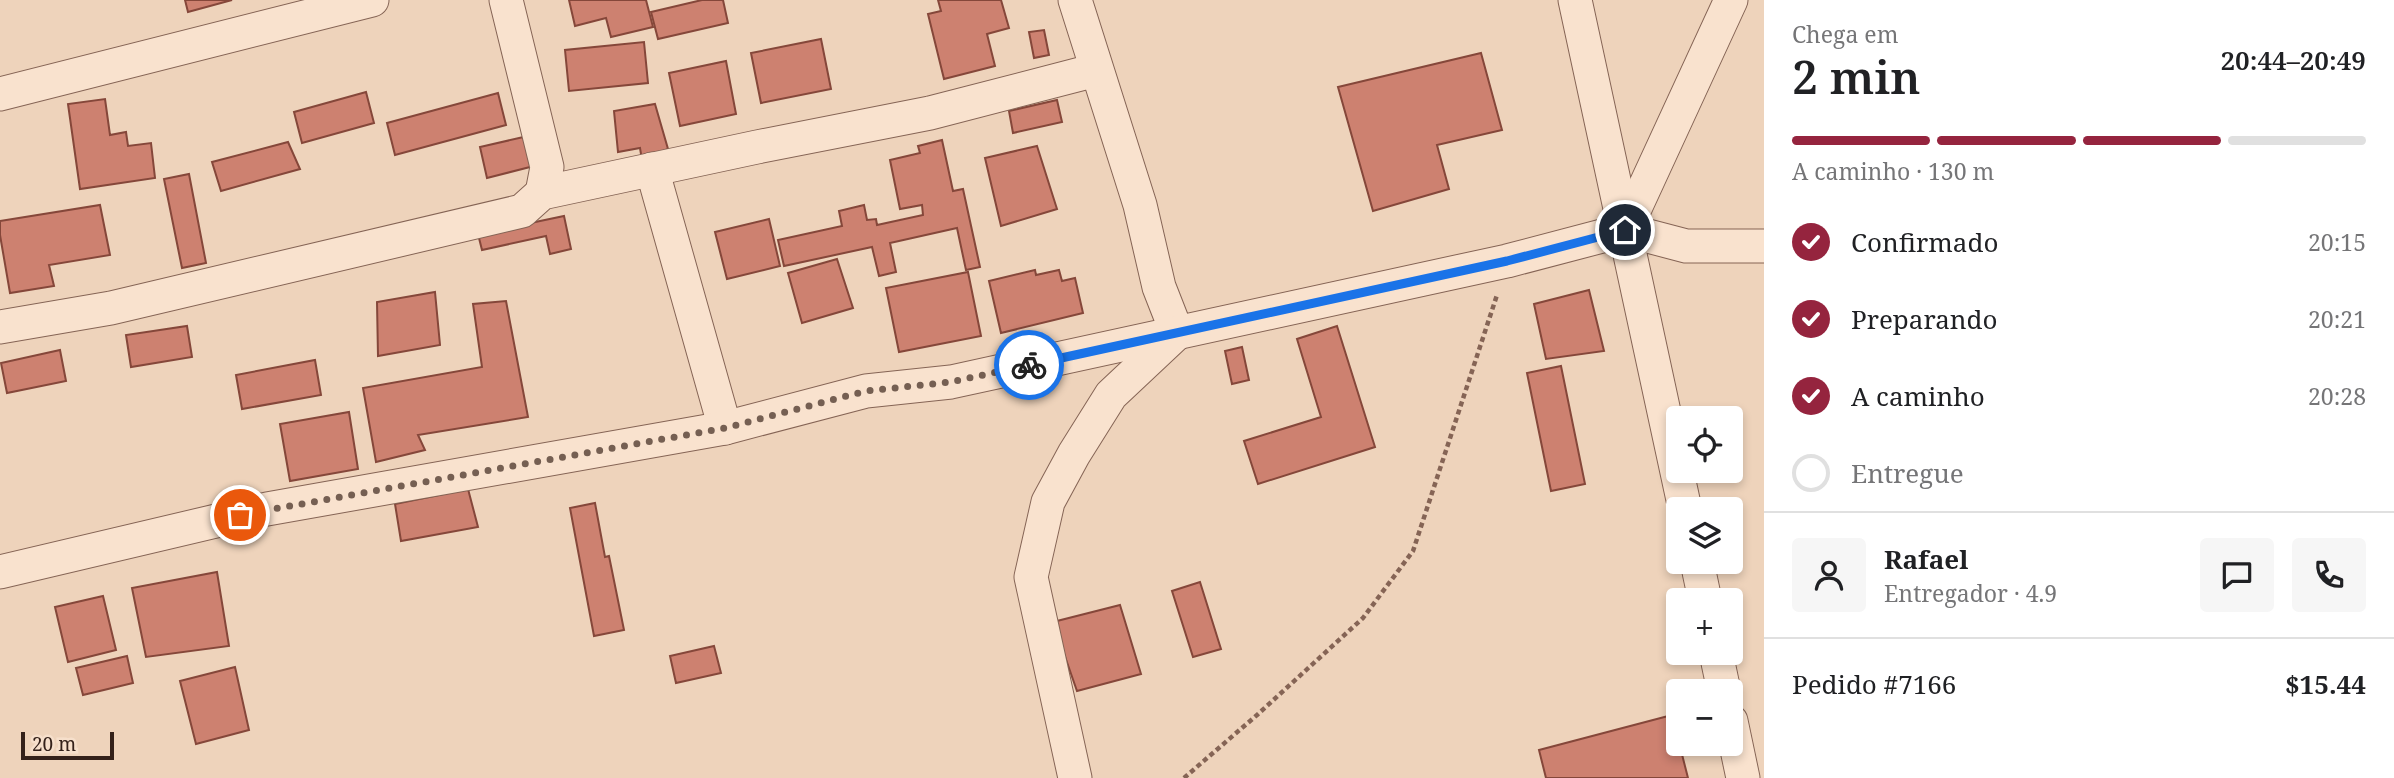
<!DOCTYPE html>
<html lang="pt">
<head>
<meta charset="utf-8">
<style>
	body { margin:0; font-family:"Noto Serif",serif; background:#f6f6f6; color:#202124; height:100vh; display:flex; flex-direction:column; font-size:26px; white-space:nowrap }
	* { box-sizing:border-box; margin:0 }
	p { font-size:23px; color:#757577 }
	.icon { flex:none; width:38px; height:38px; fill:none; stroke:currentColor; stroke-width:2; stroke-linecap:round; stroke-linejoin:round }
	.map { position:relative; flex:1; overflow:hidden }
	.side { display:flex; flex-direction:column; background:#fff; width:630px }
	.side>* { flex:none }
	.fabs { position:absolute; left:1666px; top:406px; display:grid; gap:14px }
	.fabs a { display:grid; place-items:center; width:77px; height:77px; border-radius:7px; background:#fff; box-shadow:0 4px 10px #0003; font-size:35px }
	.scale { position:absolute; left:21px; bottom:18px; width:93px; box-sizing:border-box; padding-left:7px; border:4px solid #34211a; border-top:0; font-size:19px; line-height:24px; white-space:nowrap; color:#34211a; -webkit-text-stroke:5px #f6dfcb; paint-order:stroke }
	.pin { position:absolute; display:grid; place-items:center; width:60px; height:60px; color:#fff; margin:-30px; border:4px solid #fff; border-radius:50%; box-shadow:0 2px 7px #0007 }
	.courier { position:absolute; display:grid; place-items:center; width:70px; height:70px; margin:-35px; border:5px solid #1a73e8; border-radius:50%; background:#fff; color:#222; box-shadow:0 2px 9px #0007 }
	.overview em { font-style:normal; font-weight:600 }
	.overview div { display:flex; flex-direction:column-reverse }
	.overview { display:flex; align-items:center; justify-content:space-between; height:119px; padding:0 28px }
	h1 { font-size:46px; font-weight:600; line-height:52px }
	.bar { display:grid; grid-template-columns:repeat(4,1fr); gap:10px 7px; align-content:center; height:84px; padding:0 28px }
	.bar i { height:9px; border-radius:5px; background:#e0e0e0 }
	.bar .selected { background:#95243e }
	.bar p { grid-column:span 4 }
	.line { display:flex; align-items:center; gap:18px; padding:0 28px; border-top:2px solid #e0e0e0 }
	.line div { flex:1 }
	.round { display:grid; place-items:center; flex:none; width:74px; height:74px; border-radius:7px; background:#f6f6f6 }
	ol { padding:0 28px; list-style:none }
	li { display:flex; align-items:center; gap:21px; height:77px }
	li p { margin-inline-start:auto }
	li .icon { padding:7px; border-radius:50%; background:#95243e; color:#fff; stroke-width:4 }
	li:last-child { color:#757577 }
	li i { width:38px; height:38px; border:4px solid #e0e0e0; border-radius:50% }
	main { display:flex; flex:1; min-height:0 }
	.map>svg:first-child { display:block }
	.building { fill:#cd8170; stroke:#85473a; stroke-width:2 }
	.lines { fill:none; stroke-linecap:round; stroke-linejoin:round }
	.minor-casing { stroke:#856455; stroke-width:35 }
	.path { stroke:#856455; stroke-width:4.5; stroke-dasharray:5 3.5; stroke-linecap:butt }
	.minor { stroke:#f9e2ce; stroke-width:33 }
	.done { stroke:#755f52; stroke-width:7; stroke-dasharray:0 12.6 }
	.route { stroke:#1a73e8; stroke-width:9 }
</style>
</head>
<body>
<main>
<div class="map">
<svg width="1764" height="778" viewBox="0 0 1764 778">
	<rect width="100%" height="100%" fill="#eed3bb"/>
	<g class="building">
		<polygon points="185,0 232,0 188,12"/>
		<polygon points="569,0 646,0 653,27 611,37 606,18 575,26"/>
		<polygon points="702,0 723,0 728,23 658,39 651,12"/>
		<polygon points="938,0 1001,0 1009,28 987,34 995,66 944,79 928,14 941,11"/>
		<polygon points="1044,30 1049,55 1034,58 1029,32"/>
		<polygon points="821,39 831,89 761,103 751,53"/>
		<polygon points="644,42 648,83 569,91 565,50"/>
		<polygon points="1481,53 1502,130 1437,145 1449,189 1373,211 1338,87"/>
		<polygon points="726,61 736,114 680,126 669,73"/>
		<polygon points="366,92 374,123 302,143 294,112"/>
		<polygon points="498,93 506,125 395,155 387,123"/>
		<polygon points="105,99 110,135 126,132 128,146 151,143 155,178 80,189 68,104"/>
		<polygon points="1057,100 1062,122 1013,133 1009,111"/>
		<polygon points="655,104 668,149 642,160 640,148 618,152 614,111"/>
		<polygon points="528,136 534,166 487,178 480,147"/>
		<polygon points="942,140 953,191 963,189 980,267 966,270 957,228 890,243 896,272 879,276 872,247 784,266 778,240 842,226 839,211 864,205 867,220 876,219 877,225 923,215 922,205 900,209 890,160 920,153 918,146"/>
		<polygon points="288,142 300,169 221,191 212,162"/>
		<polygon points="1037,146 1057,209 1001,226 985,158"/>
		<polygon points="189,174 206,263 182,268 164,179"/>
		<polygon points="100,205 110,255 49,265 54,286 10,293 0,235 0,221"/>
		<polygon points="564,216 571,249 550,254 546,236 482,250 478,234"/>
		<polygon points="769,219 780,266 727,279 715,232"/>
		<polygon points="837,259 853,308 802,323 788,273"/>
		<polygon points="1035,270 1036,275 1059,270 1062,281 1075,278 1083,313 1001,333 989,281"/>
		<polygon points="968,272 981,336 899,352 886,288"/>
		<polygon points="1589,290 1604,351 1546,359 1534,304"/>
		<polygon points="435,292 440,345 378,356 377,302"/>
		<polygon points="506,301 528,417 418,435 425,450 376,462 363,388 482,367 473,304"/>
		<polygon points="187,326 192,357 131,367 126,335"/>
		<polygon points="1337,326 1375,447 1258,484 1244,441 1321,417 1297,339"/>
		<polygon points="1242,347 1249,380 1232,384 1225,351"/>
		<polygon points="60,350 66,381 7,393 1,363"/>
		<polygon points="315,360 321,395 242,409 236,375"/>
		<polygon points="1561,366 1585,484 1551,491 1527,373"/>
		<polygon points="349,412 358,469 290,481 280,424"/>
		<polygon points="468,489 478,527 401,541 395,504"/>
		<polygon points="595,503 605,557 609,556 624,630 594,636 570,508"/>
		<polygon points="217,572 229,646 146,657 132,588"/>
		<polygon points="1200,582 1221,649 1193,657 1172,591"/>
		<polygon points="103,596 116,650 68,662 55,607"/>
		<polygon points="1120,605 1141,674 1077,691 1053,622"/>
		<polygon points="714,646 721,673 676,683 670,656"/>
		<polygon points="127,656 133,683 83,695 76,668"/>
		<polygon points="235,667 249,730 196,744 180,681"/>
		<polygon points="1672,715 1688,778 1546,778 1539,750"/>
	</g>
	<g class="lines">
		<g class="minor-casing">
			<g id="minor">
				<polyline points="506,0 547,167 542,193"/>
				<polyline points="1075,0 1140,205 1159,287 1177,333"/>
				<polyline points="1575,0 1685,509"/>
				<polyline points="0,94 372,0"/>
				<polyline points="652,169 725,428"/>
				<polyline points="1625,230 1731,0"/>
				<polyline points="0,327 111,308 522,211 542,193 757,147 930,113 1096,70"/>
				<polyline points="1697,562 1705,600"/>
				<polyline points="0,572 267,509 725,428 866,391 951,382 1507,261 1625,230 1686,246 1764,246"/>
				<polyline points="1716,653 1724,691"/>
				<polyline points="1731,721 1743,778"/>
				<polyline points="1075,778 1031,577 1048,502 1074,454 1111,395 1177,333"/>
			</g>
		</g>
		<polyline class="path" points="1184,778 1257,715 1363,618 1413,551 1497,295"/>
		<use href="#minor" class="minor"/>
	</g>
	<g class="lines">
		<polyline class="done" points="240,515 725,428 866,391 951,382 1029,365"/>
		<polyline class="route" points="1029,365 1507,261 1625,230"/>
	</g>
</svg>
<div class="fabs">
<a><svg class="icon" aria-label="locate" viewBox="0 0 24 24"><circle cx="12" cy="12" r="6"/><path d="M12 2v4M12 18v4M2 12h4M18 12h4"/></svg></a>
<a><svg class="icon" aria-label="layers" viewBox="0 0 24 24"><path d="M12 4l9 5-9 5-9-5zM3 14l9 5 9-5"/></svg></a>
<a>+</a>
<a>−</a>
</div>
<div class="scale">20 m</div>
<div class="pin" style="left:240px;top:515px;background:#ea580c"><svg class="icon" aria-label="bag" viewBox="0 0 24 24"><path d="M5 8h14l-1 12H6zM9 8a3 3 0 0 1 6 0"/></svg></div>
<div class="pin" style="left:1625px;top:230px;background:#1f2937"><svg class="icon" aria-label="home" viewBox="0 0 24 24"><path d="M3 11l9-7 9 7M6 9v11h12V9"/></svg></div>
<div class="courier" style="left:1029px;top:365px"><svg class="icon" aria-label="bike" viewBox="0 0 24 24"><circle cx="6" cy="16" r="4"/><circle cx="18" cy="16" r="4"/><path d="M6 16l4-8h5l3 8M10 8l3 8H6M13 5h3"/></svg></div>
</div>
<section class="side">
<div class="overview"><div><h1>2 min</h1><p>Chega em</p></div><em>20:44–20:49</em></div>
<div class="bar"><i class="selected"></i><i class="selected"></i><i class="selected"></i><i></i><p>A caminho · 130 m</p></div>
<ol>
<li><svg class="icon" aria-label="check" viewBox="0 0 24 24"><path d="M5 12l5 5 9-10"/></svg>Confirmado<p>20:15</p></li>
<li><svg class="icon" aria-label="check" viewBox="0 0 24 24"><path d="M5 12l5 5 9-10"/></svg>Preparando<p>20:21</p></li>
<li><svg class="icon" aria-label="check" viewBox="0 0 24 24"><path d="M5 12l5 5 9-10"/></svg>A caminho<p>20:28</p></li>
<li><i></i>Entregue</li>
</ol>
<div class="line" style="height:126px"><a class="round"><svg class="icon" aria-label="person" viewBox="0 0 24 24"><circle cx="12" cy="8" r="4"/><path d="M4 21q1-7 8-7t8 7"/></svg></a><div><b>Rafael</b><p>Entregador · 4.9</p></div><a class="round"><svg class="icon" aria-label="chat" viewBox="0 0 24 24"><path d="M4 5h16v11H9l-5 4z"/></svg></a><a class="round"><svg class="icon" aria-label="phone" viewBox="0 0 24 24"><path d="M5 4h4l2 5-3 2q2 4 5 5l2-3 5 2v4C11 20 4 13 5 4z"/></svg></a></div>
<div class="line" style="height:91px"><div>Pedido #7166</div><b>$15.44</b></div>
</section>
</main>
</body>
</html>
